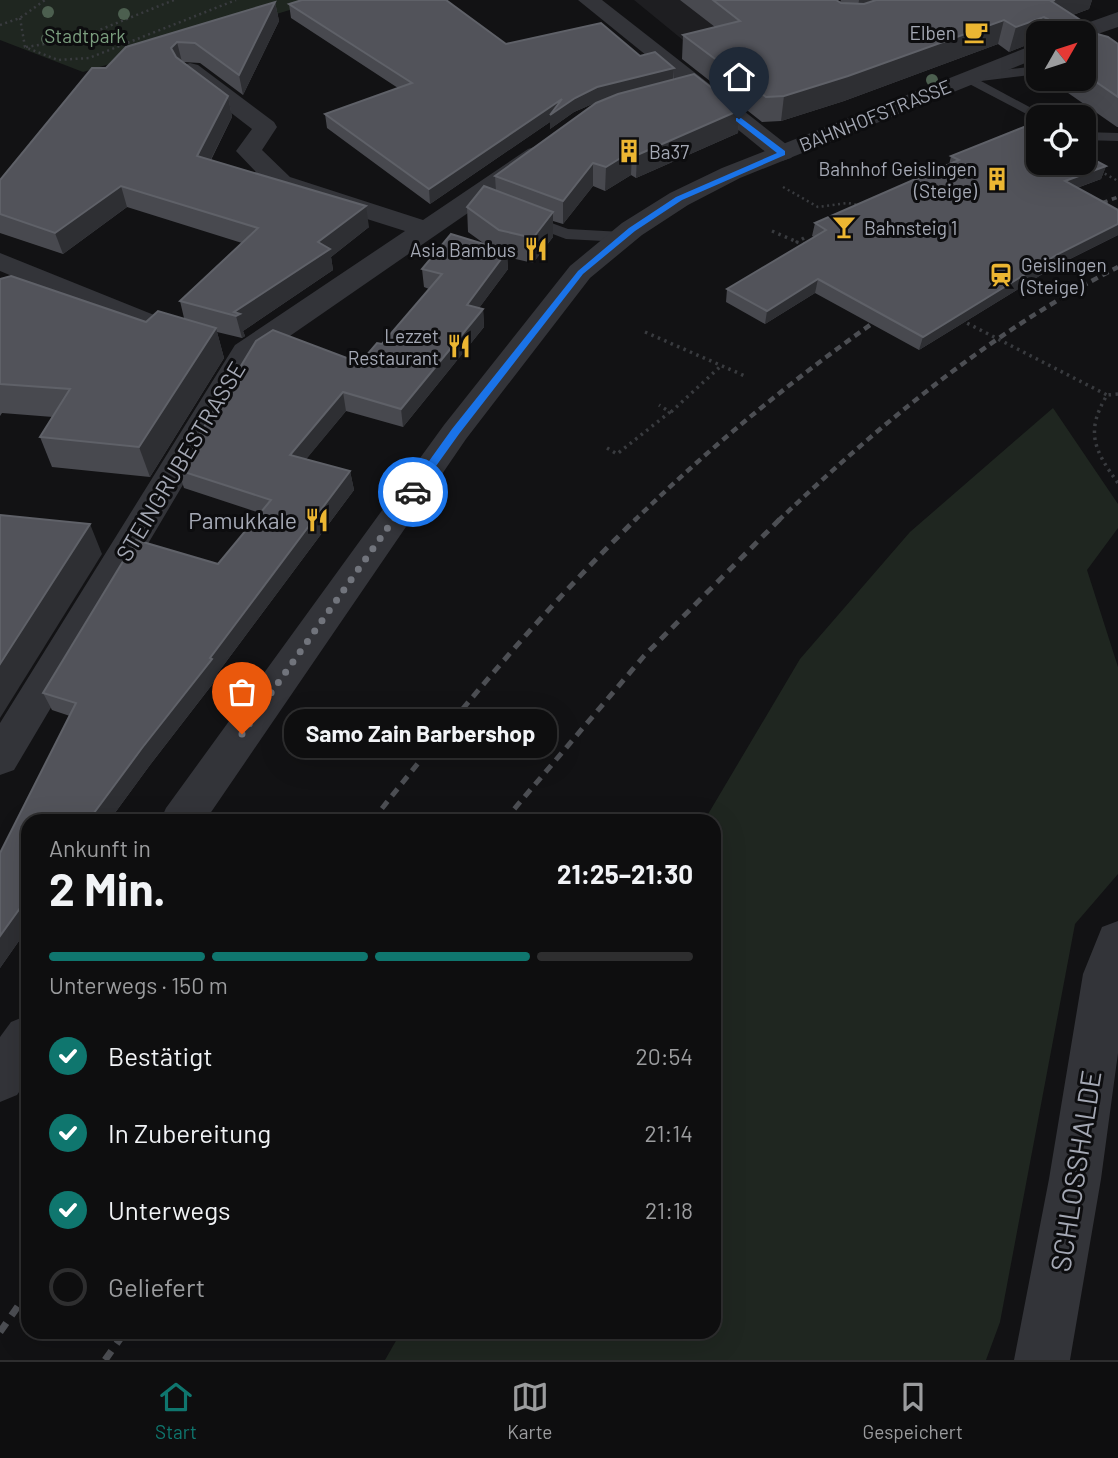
<!DOCTYPE html>
<html lang="de">
<head>
<meta charset="utf-8">
<style>
	body { margin:0; font-family:Barlow,sans-serif; background:#1c1c1d; color:#f1f3f6; height:100vh; display:flex; flex-direction:column; font-size:26px; white-space:nowrap }
	* { box-sizing:border-box; margin:0 }
	p { font-size:23px; color:#9b9c9e }
	.icon { flex:none; width:38px; height:38px; fill:none; stroke:currentColor; stroke-width:2; stroke-linecap:round; stroke-linejoin:round }
	.map { position:relative; flex:1; overflow:hidden }
	.panel { position:absolute; left:21px; top:814px; width:700px; height:525px; display:flex; flex-direction:column; background:#0e0e0f; border-radius:21px; box-shadow:0 7px 28px #0002,0 0 0 2px #2e2e2f }
	.panel>* { flex:none }
	.needle { width:46px; rotate:51deg }
	.controls { position:absolute; left:1026px; top:21px; display:grid; gap:14px }
	.controls a { display:grid; place-items:center; width:70px; height:70px; border-radius:14px; background:#0e0e0f; box-shadow:0 7px 28px #0002,0 0 0 2px #2e2e2f; font-size:35px }
	.pin { position:absolute; display:grid; place-items:center; width:60px; height:60px; color:#fff; margin:-72px -30px; border-radius:50% 50% 50% 0; rotate:-45deg; box-shadow:0 0 7px #0007 }
	.pin .icon { rotate:45deg }
	.courier { position:absolute; display:grid; place-items:center; width:70px; height:70px; margin:-35px; border:5px solid #1a73e8; border-radius:50%; background:#fff; color:#222; box-shadow:0 2px 9px #0007 }
	.bubble { position:absolute; height:49px; border-radius:21px; background:#0e0e0f; box-shadow:0 7px 28px #0002,0 0 0 2px #2e2e2f; font-size:23px; font-weight:700; line-height:49px; text-align:center }
	.overview em { font-style:normal; font-weight:700 }
	.overview div { display:flex; flex-direction:column-reverse }
	.overview { display:flex; align-items:center; justify-content:space-between; height:119px; padding:0 28px }
	h1 { font-size:46px; font-weight:700; line-height:52px }
	.bar { display:grid; grid-template-columns:repeat(4,1fr); gap:10px 7px; align-content:center; height:84px; padding:0 28px }
	.bar i { height:9px; border-radius:5px; background:#2e2e2f }
	.bar .current { background:#0f766e }
	.bar p { grid-column:span 4 }
	ol { padding:0 28px; list-style:none }
	li { display:flex; align-items:center; gap:21px; height:77px }
	li p { margin-inline-start:auto }
	li .icon { padding:7px; border-radius:50%; background:#0f766e; color:#fff; stroke-width:4 }
	li:last-child { color:#9b9c9e }
	li i { width:38px; height:38px; border:4px solid #2e2e2f; border-radius:50% }
	.menu { display:flex; justify-content:space-around; align-items:center; height:98px; border-top:2px solid #2e2e2f; background:#0e0e0f; font-size:19px; color:#9b9c9e }
	.menu a { display:grid; justify-items:center; gap:4px }
	.menu .current { color:#0f766e }
	.map>svg:first-child { display:block }
	.built { fill:#1e1e21 }
	.green { fill:#1f2620 }
	.lines { fill:none; stroke-linecap:round; stroke-linejoin:round }
	.path-far1 { stroke:#393b3f; stroke-width:2.5; stroke-dasharray:2 3.5; stroke-linecap:butt }
	.path { stroke:#393b3f; stroke-width:3.5; stroke-dasharray:2.5 4.5; stroke-linecap:butt }
	.service { fill:#333439; fill-rule:evenodd }
	.minor { fill:#333439; fill-rule:evenodd }
	.tertiary { fill:#333439; fill-rule:evenodd }
	.rail-far3 { stroke:#4c4e53; stroke-width:3.5; stroke-dasharray:5 4.5; stroke-linecap:butt }
	.rail-far2 { stroke:#4c4e53; stroke-width:4.5; stroke-dasharray:7 5; stroke-linecap:butt }
	.rail-far1 { stroke:#4c4e53; stroke-width:5; stroke-dasharray:9 7; stroke-linecap:butt }
	.rail { stroke:#4c4e53; stroke-width:7; stroke-dasharray:11 9; stroke-linecap:butt }
	.path-bridge { stroke:#393b3f; stroke-width:3.5; stroke-dasharray:2.5 4.5; stroke-linecap:butt }
	.tree { fill:#4c5f4f }
	.wall { fill:#48494f }
	.shaded-wall { fill:#2e2f33 }
	.building { fill:#52535a; stroke:#5f6168; stroke-width:2 }
	.route { fill:#1a73e8 }
	.done { stroke:#71747c; stroke-width:7; stroke-dasharray:0 12.6 }
	.labels { text-anchor:middle; dominant-baseline:central; stroke-width:6; stroke-linejoin:round; paint-order:stroke }
	.far-poi-label { font-size:19px; fill:#a4a8b4; stroke:#0d0d0f; text-anchor:end }
	.far-park-label { font-size:19px; fill:#7b9e7f; stroke:#0d0d0f }
	.far-street-label { font-size:19px; fill:#a4a8b4; stroke:#0d0d0f }
	.street-label { font-size:23px; fill:#a4a8b4; stroke:#0d0d0f }
	.poi-label { font-size:23px; fill:#a4a8b4; stroke:#0d0d0f; text-anchor:end }
	.near-street-label { font-size:28px; fill:#a4a8b4; stroke:#0d0d0f }
</style>
</head>
<body>
<div class="map">
<svg width="1118" height="1360" viewBox="0 0 1118 1360">
	<rect width="100%" height="100%" fill="#121214"/>
	<polygon class="built" points="634,0 810,0 689,45"/>
	<g class="green">
		<polygon points="0,0 323,0 83,72 0,40"/>
		<polygon points="1053,408 1118,504 1118,528 1087,570 1118,667 1118,874 1075,924 1000,1322 986,1360 385,1360 401,1332 714,1332 714,821 704,821 800,659 910,532"/>
	</g>
	<g class="lines">
		<g class="path-far1">
			<polyline points="20,18 25,47 58,60 89,58 236,0"/>
			<polyline points="0,25 20,18 45,0"/>
			<polyline points="26,47 77,39 174,0"/>
			<polyline points="1100,171 1118,181"/>
			<polyline points="783,187 818,207 848,203 863,206"/>
		</g>
		<g class="path">
			<polyline points="772,231 797,242"/>
			<polyline points="804,238 797,242 807,246"/>
			<polyline points="645,332 745,376"/>
			<path d="M 1118,394 L 1107,395 C 1085,432 1094,450 1118,483"/>
			<polyline points="671,412 722,365"/>
			<polyline points="607,448 617,454 670,412 659,405"/>
		</g>
		<g class="service">
			<polygon points="1038,66 1038,74 981,81 1048,117 1038,117 1038,120 958,78 965,74"/>
			<polygon points="1083,132 1118,133 1118,141 1083,140"/>
			<polygon points="527,214 568,229 622,232 630,237 622,242 566,239 521,222 519,219 521,216"/>
		</g>
		<g class="minor">
			<polygon points="578,0 602,0 791,148 795,153 791,158 782,161 773,158"/>
			<polygon points="190,63 198,65 274,122 277,127 262,150 290,177 423,220 528,149 537,146 546,149 550,154 546,159 258,358 14,770 0,775 0,723 235,345 405,231 272,189 236,151 252,129 182,75 178,70 182,65"/>
			<polygon points="0,253 169,321 208,332 212,338 208,344 197,347 149,333 0,271"/>
			<polygon points="1118,921 1118,1053 1101,1179 1070,1360 1014,1360 1049,1179 1083,974 1102,927"/>
		</g>
		<g class="tertiary">
			<polygon points="1118,12 1118,27 1083,39 1083,33 1070,33 1073,28"/>
			<polygon points="1038,43 1038,58 740,178 688,205 642,235 590,278 466,439 205,821 160,821 166,808 444,425 570,266 622,223 670,193 722,168"/>
			<polygon points="28,1015 28,1079 17,1095 0,1102 0,1037 11,1022"/>
		</g>
		<polyline class="rail-far3" points="1085,209 1118,197"/>
		<g class="rail-far2">
			<path d="M 634,521 C 713,444 797,376 887,313"/>
			<path d="M 778,521 C 880,424 992,331 1118,267"/>
		</g>
		<g class="rail-far1">
			<path d="M 372,821 C 455,716 540,613 636,519"/>
			<polyline points="504,821 644,656 780,519"/>
		</g>
		<g class="rail">
			<polyline points="0,1332 28,1292"/>
			<polyline points="105,1360 125,1332"/>
		</g>
		<polyline class="path-bridge" points="961,320 1107,395"/>
	</g>
	<g class="tree">
		<circle cx="48" cy="12" r="6"/>
		<circle cx="124" cy="14" r="6"/>
		<circle cx="47" cy="39" r="6"/>
		<circle cx="932" cy="80" r="6"/>
	</g>
	<g class="wall">
		<polygon points="302,0 446,0 506,44 601,23 640,56 655,52 674,68 674,80 694,74 740,110 738,133 636,178 631,175 605,191 593,186 563,224 553,221 553,237 533,263 507,257 508,269 479,308 483,309 484,327 403,427 346,411 306,459 350,471 354,490 217,674 218,677 150,765 109,821 28,821 28,928 0,968 0,853 70,716 52,710 43,693 136,540 218,564 260,513 184,488 178,470 256,341 273,330 360,363 377,343 382,344 429,289 424,287 422,269 451,234 486,245 468,232 467,207 484,186 496,191 495,176 596,103 604,100 597,102 574,112 550,129 550,122 430,204 327,128 325,114 398,88 291,18 289,4"/>
		<polygon points="680,0 836,0 840,2 841,0 1092,0 1089,9 1073,15 1090,32 1118,44 1118,127 1117,127 1048,79 1083,79 1083,33 1038,33 1038,64 1029,64 1036,41 1009,52 998,44 844,101 781,121 762,122 682,59 683,35 715,27"/>
		<polygon points="275,2 279,21 243,95 200,63 183,62 228,96 232,117 211,160 369,227 331,257 333,270 243,331 245,336 242,338 217,332 224,358 150,477 52,467 40,437 53,417 2,413 0,416 0,279 146,322 184,318 180,301 242,243 127,207 63,254 0,233 0,180 106,68"/>
		<polygon points="951,156 1106,166 1101,179 1077,188 1118,210 1118,235 1054,267 919,350 815,293 765,324 726,302 727,289 814,237 812,236 815,223 949,165"/>
	</g>
	<g class="shaded-wall">
		<polygon points="859,0 914,0 857,13"/>
		<polygon points="1055,0 1092,0 1089,9 1048,24 1051,1"/>
		<polygon points="275,2 279,21 243,95 239,75"/>
		<polygon points="1044,17 1039,33 1038,33 1037,41 1009,52 1016,27"/>
		<polygon points="1004,20 998,44 844,101 781,121 784,96"/>
		<polygon points="177,42 182,62 176,68 171,48"/>
		<polygon points="674,68 673,82 597,102 574,112 550,129 550,122 430,204 429,189 562,99 575,98 597,87"/>
		<polygon points="228,96 232,117 202,177 197,156"/>
		<polygon points="740,110 738,133 636,178 637,155"/>
		<polygon points="632,151 631,175 605,191 606,167"/>
		<polygon points="593,163 593,186 563,224 563,201"/>
		<polygon points="1106,166 1101,179 1060,194 1065,181"/>
		<polygon points="121,186 127,207 63,254 55,233"/>
		<polygon points="366,206 369,227 331,257 333,270 243,331 245,336 242,338 236,316 234,312 318,242"/>
		<polygon points="553,212 553,237 533,263 533,238"/>
		<polygon points="1118,224 1118,235 1054,267 919,350 923,337 1058,254"/>
		<polygon points="507,251 508,269 468,323 467,305"/>
		<polygon points="818,279 815,293 765,324 767,311"/>
		<polygon points="483,309 484,327 403,427 401,409"/>
		<polygon points="216,328 224,358 150,477 139,447"/>
		<polygon points="343,392 346,411 294,474 290,455"/>
		<polygon points="350,471 354,490 217,674 218,677 150,765 109,821 88,821"/>
		<polygon points="90,524 102,554 0,718 0,664"/>
		<polygon points="28,897 28,928 0,968 0,936"/>
	</g>
	<g class="building">
		<polygon points="302,0 446,0 506,44 601,23 640,56 655,52 674,68 597,87 575,98 550,115 562,99 429,189 325,114 412,83 289,4"/>
		<polygon points="713,0 836,0 841,3 864,4 876,0 1055,0 1051,1 1088,25 1090,32 1108,37 1118,44 1118,97 1083,73 1083,33 1047,33 1048,19 1044,17 1016,27 1004,20 848,76 784,96 766,97 683,35 740,21"/>
		<polygon points="275,2 239,75 195,43 177,42 171,48 176,57 228,96 197,156 366,206 318,242 330,249 234,312 240,314 236,316 180,301 258,228 121,186 55,233 0,214 0,180 92,68 106,68 126,47"/>
		<polygon points="694,74 740,110 637,155 632,151 606,167 593,163 563,201 495,176 596,103 618,94"/>
		<polygon points="1029,125 1038,129 1038,163 1083,163 1083,154 1106,166 1065,181 1118,210 1118,224 1058,254 923,337 818,279 767,311 727,289 826,230 815,223 959,160 951,156"/>
		<polygon points="484,186 553,212 533,238 499,230 467,207"/>
		<polygon points="451,234 507,251 467,305 483,309 401,409 343,392 290,455 350,471 210,658 212,659 142,748 88,821 28,821 28,897 0,936 0,853 76,703 43,693 136,540 218,564 271,500 178,470 256,341 273,330 360,363 377,343 382,344 442,274 422,269"/>
		<polygon points="11,276 146,322 158,311 216,328 139,447 40,437 70,389 0,384 0,279"/>
		<polygon points="0,515 90,524 0,664"/>
	</g>
	<polygon class="route" points="736,118 741,118 785,151 785,155 682,200 635,231 583,274 459,434 416,494 409,494 409,489 452,429 578,271 629,228 676,197 777,153 736,121"/>
	<g class="lines">
		<polyline class="done" points="242,734 413,492"/>
	</g>
	<defs>
		<g id="cafe-bare" transform="scale(1.89)"><path d="M-5.5-4.5H6V0H3Q3 3.5 0 3.5H-2.5Q-5.5 3.5-5.5 0ZM3-3.2v2h1.7v-2ZM-6 4.5H4V6H-6Z" fill="#ecb632" stroke="#0d0d0f" stroke-width="2.5" paint-order="stroke"/></g>
		<g id="building-bare" transform="scale(1.89)"><path d="M-4-6H4V6H1V3H-1V6H-4ZM-2.5-4.3h1.7v1.8h-1.7ZM.8-4.3h1.7v1.8H.8ZM-2.5-1h1.7V.8h-1.7ZM.8-1h1.7V.8H.8Z" fill="#ecb632" stroke="#0d0d0f" stroke-width="2.5" paint-order="stroke"/></g>
		<g id="bar-bare" transform="scale(1.89)"><path d="M-6-5H6L.8 .8V4.5H3.5V6h-7V4.5H-.8V.8Z" fill="#ecb632" stroke="#0d0d0f" stroke-width="2.5" paint-order="stroke"/></g>
		<g id="restaurant-bare" transform="scale(1.89)"><path d="M-5-6h1v4h1v-4h1v4h1v-4h1v5L-1.5 .5V6h-2V.5L-5-1ZM5-6V6H3V1.5H1.5Q1.5-4 5-6Z" fill="#ecb632" stroke="#0d0d0f" stroke-width="2.5" paint-order="stroke"/></g>
		<g id="station-bare" transform="scale(1.89)"><path d="M-3-6H3Q5-6 5-4V2Q5 4 3 4L4.5 6H3L1.5 4h-3L-3 6H-4.5L-3 4Q-5 4-5 2V-4Q-5-6-3-6ZM-3.5-4v3h7v-3ZM-3.5 1v1.5H-2V1ZM2 1v1.5H3.5V1Z" fill="#ecb632" stroke="#0d0d0f" stroke-width="2.5" paint-order="stroke"/></g>
	</defs>
	<g fill-rule="evenodd">
		<use href="#cafe-bare" x="976" y="32"/>
		<use href="#building-bare" x="629" y="151"/>
		<use href="#building-bare" x="997" y="179"/>
		<use href="#bar-bare" x="844" y="227"/>
		<use href="#restaurant-bare" x="536" y="249"/>
		<use href="#station-bare" x="1001" y="275"/>
		<use href="#restaurant-bare" x="459" y="346"/>
		<use href="#restaurant-bare" x="317" y="520"/>
	</g>
	<g class="labels">
		<g class="far-poi-label">
			<text x="956" y="32">Elben</text>
			<text x="649" y="151" text-anchor="start">Ba37</text>
			<text x="977" y="168">Bahnhof Geislingen<tspan x="977" dy="22">(Steige)</tspan></text>
			<text x="864" y="227" text-anchor="start">Bahnsteig 1</text>
			<text x="516" y="249">Asia Bambus</text>
			<text x="1021" y="264" text-anchor="start">Geislingen<tspan x="1021" dy="22">(Steige)</tspan></text>
			<text x="439" y="335">Lezzet<tspan x="439" dy="22">Restaurant</tspan></text>
		</g>
		<g class="far-park-label">
			<text x="85" y="35">Stadtpark</text>
		</g>
		<g class="far-street-label">
			<text transform="translate(875 115) rotate(-22)">BAHNHOFSTRASSE</text>
		</g>
		<g class="street-label">
			<text transform="translate(180 461) rotate(-59)">STEINGRUBESTRASSE</text>
		</g>
		<g class="poi-label">
			<text x="297" y="520">Pamukkale</text>
		</g>
		<g class="near-street-label">
			<text transform="translate(1075 1171) rotate(-81)">SCHLOSSHALDE</text>
		</g>
	</g>
</svg>
<div class="controls">
<a><svg class="needle" viewBox="-14 -14 28 28"><path d="M0-13l5 13h-10z" fill="#e53935"/><path d="M0 13l5-13h-10z" fill="#9b9c9e"/></svg></a>
<a><svg class="icon" aria-label="locate" viewBox="0 0 24 24"><circle cx="12" cy="12" r="6"/><path d="M12 2v4M12 18v4M2 12h4M18 12h4"/></svg></a>
</div>
<div class="pin" style="left:242px;top:734px;background:#ea580c"><svg class="icon" aria-label="bag" viewBox="0 0 24 24"><path d="M5 8h14l-1 12H6zM9 8a3 3 0 0 1 6 0"/></svg></div>
<div class="pin" style="left:739px;top:119px;background:#1f2937"><svg class="icon" aria-label="home" viewBox="0 0 24 24"><path d="M3 11l9-7 9 7M6 9v11h12V9"/></svg></div>
<div class="courier" style="left:413px;top:492px"><svg class="icon" aria-label="car" viewBox="0 0 24 24"><path d="M5 17H2v-5l4-1 3-4h7l3 4 3 1v5h-3M9 17h6M6 11h13"/><circle cx="7" cy="17" r="2"/><circle cx="17" cy="17" r="2"/></svg></div>
<div class="bubble" style="left:284px;top:709px;width:273px">Samo Zain Barbershop</div>
<section class="panel">
<div class="overview"><div><h1>2 Min.</h1><p>Ankunft in</p></div><em>21:25–21:30</em></div>
<div class="bar"><i class="current"></i><i class="current"></i><i class="current"></i><i></i><p>Unterwegs · 150 m</p></div>
<ol>
<li><svg class="icon" aria-label="check" viewBox="0 0 24 24"><path d="M5 12l5 5 9-10"/></svg>Bestätigt<p>20:54</p></li>
<li><svg class="icon" aria-label="check" viewBox="0 0 24 24"><path d="M5 12l5 5 9-10"/></svg>In Zubereitung<p>21:14</p></li>
<li><svg class="icon" aria-label="check" viewBox="0 0 24 24"><path d="M5 12l5 5 9-10"/></svg>Unterwegs<p>21:18</p></li>
<li><i></i>Geliefert</li>
</ol>
</section>
</div>
<nav class="menu">
<a class="current"><svg class="icon" aria-label="home" viewBox="0 0 24 24"><path d="M3 11l9-7 9 7M6 9v11h12V9"/></svg>Start</a>
<a><svg class="icon" aria-label="map" viewBox="0 0 24 24"><path d="M3 6l6-2 6 2 6-2v14l-6 2-6-2-6 2zM9 4v14M15 6v14"/></svg>Karte</a>
<a><svg class="icon" aria-label="saved" viewBox="0 0 24 24"><path d="M7 4h10v16l-5-4-5 4z"/></svg>Gespeichert</a>
</nav>
</body>
</html>
